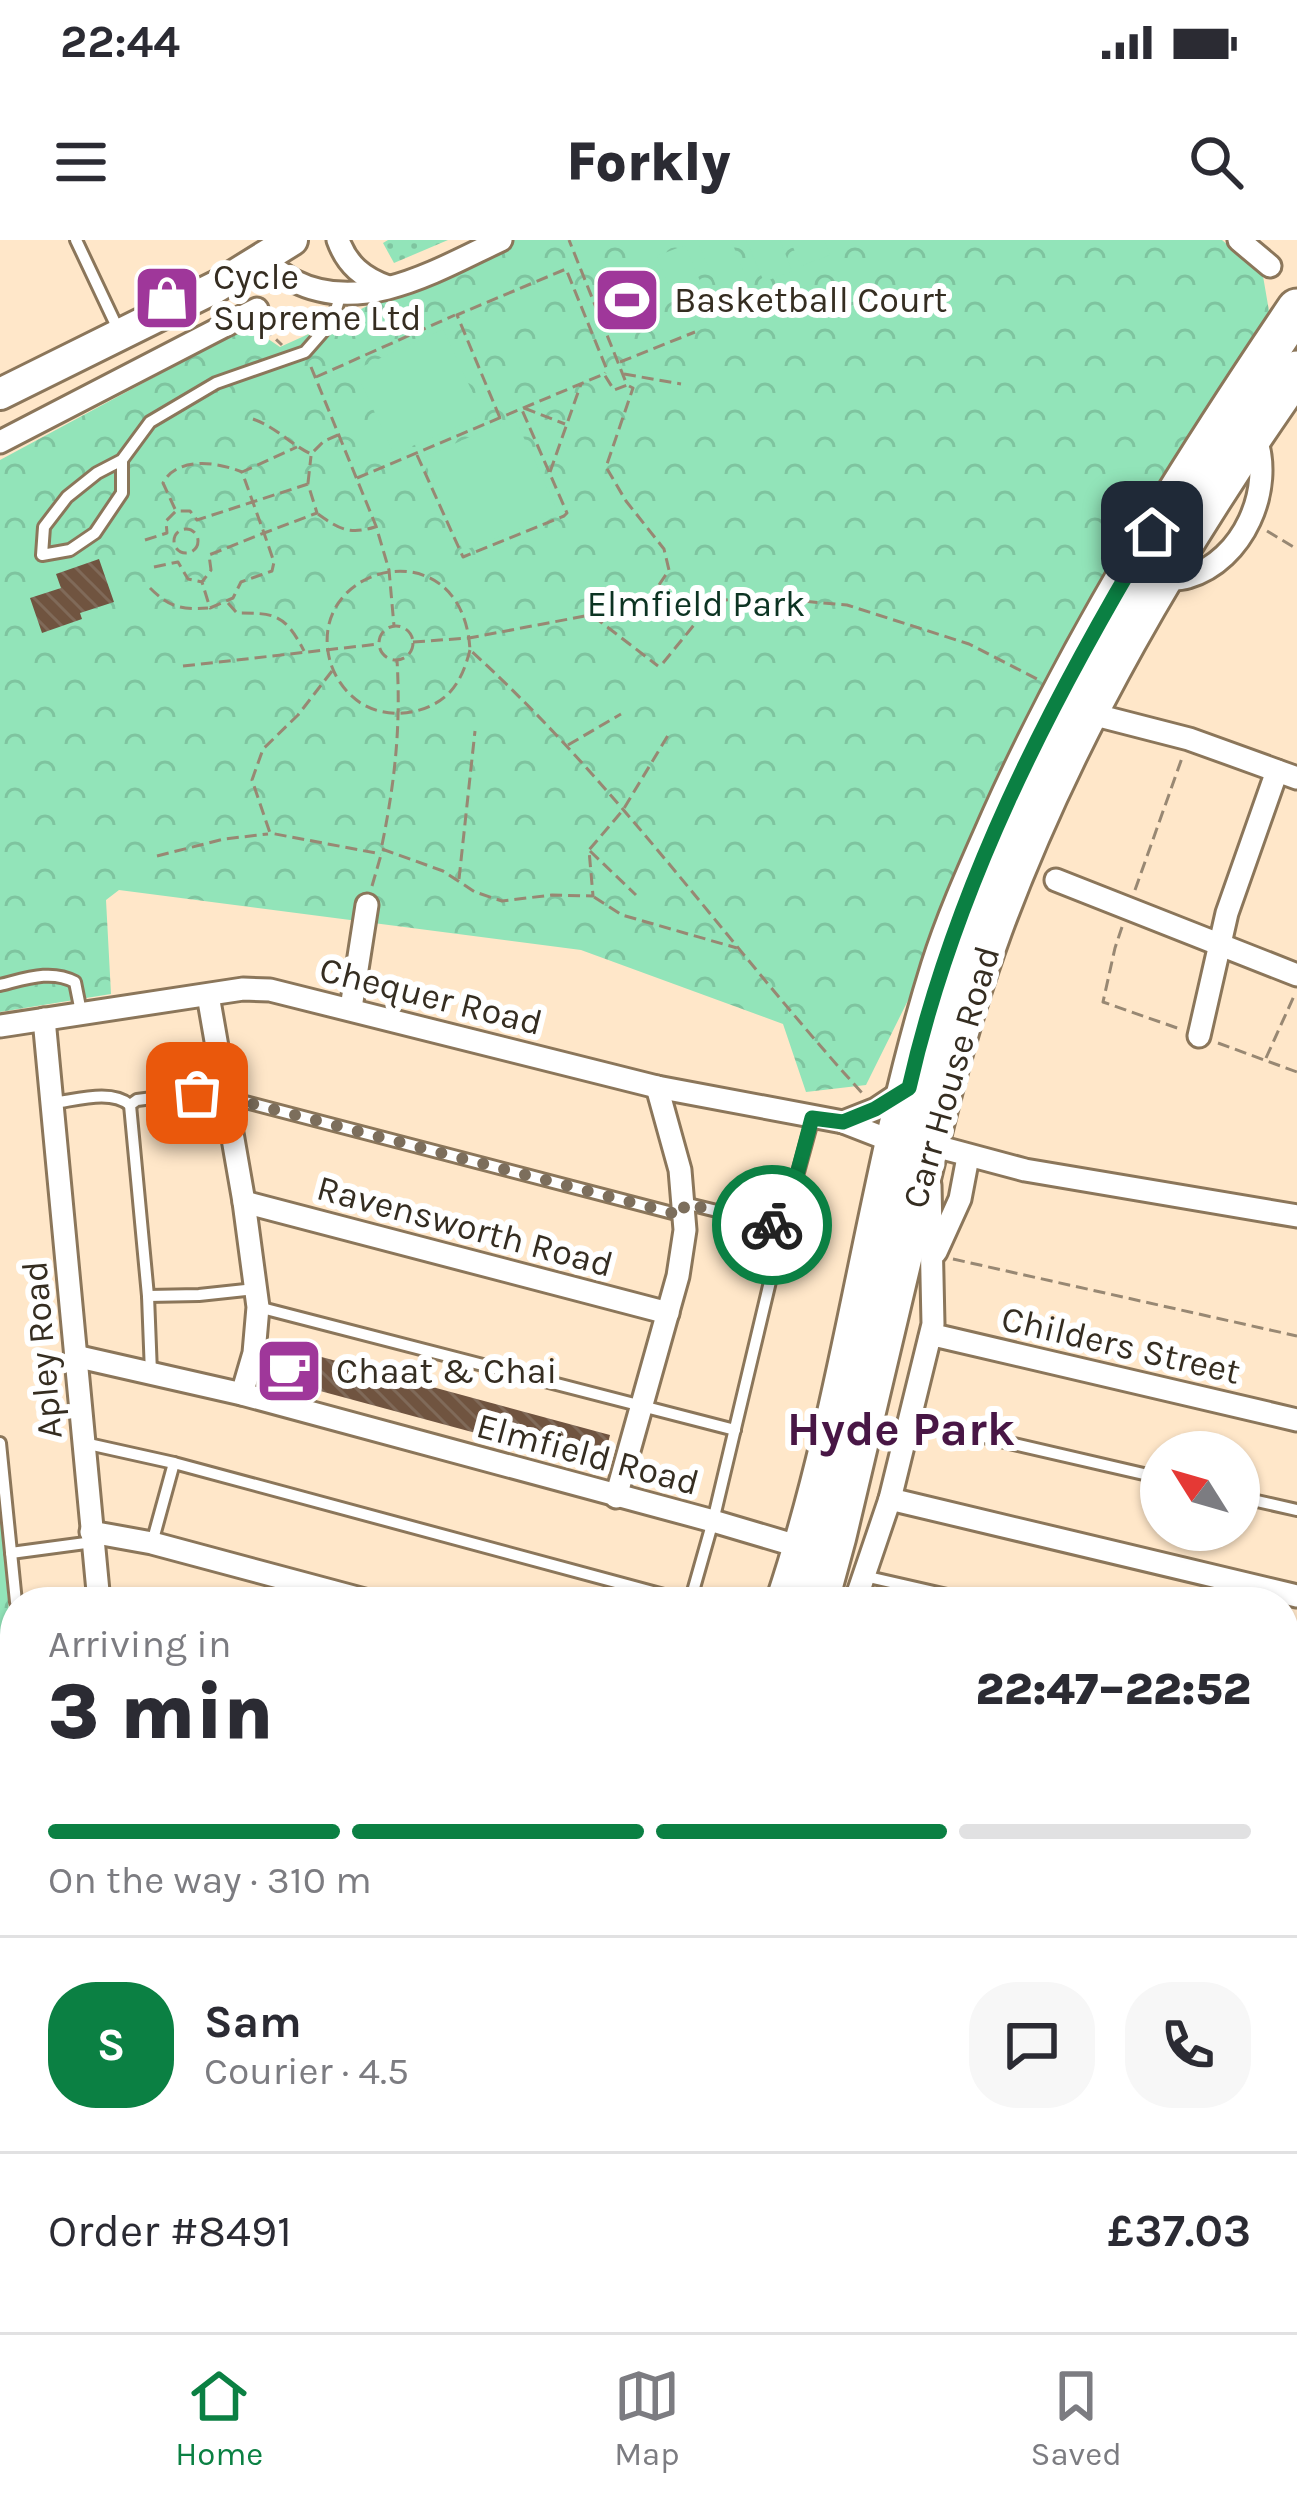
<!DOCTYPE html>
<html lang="en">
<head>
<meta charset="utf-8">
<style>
	body { margin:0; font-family:Karla,sans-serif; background:#f7f7f7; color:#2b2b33; height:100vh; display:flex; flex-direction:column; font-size:45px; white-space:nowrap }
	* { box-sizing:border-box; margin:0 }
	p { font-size:39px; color:#7c7c81 }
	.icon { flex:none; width:66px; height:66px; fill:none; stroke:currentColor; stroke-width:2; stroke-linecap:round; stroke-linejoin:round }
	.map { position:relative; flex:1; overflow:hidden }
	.side { position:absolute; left:0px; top:1347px; width:1299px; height:747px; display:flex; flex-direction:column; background:#fff; border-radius:48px 48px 0 0; box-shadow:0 3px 9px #0004 }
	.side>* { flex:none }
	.needle { width:78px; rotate:307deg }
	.tools { position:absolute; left:1140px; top:1191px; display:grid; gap:24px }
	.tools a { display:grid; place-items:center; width:120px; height:120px; border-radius:50%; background:#fff; box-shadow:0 3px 9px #0004; font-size:60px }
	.pin { position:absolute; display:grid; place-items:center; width:102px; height:102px; color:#fff; margin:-51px; border-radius:24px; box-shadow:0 6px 18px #0006 }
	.courier { position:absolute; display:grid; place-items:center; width:120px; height:120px; margin:-60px; border:9px solid #0b8043; border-radius:50%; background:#fff; color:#222; box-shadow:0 3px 15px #0007 }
	.head em { font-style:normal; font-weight:800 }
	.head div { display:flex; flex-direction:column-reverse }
	.head { display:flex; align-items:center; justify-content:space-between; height:204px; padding:0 48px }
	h1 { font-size:78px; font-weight:800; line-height:90px }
	.bar { display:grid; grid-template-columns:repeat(4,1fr); gap:18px 12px; align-content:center; height:144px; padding:0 48px }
	.bar i { height:15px; border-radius:9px; background:#e1e1e2 }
	.bar .active { background:#0b8043 }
	.bar p { grid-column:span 4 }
	.line { display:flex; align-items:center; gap:30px; padding:0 48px; border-top:3px solid #e1e1e2 }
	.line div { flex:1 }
	.round { display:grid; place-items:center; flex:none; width:126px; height:126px; border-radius:48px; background:#f7f7f7 }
	.status { display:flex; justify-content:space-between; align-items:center; height:84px; padding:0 60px; background:#fff; direction:ltr }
	.status svg { height:33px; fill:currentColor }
	header { display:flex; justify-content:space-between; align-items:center; height:156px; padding:0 48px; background:#fff; font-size:54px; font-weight:800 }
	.menu { display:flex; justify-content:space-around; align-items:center; height:168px; border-top:3px solid #e1e1e2; background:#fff; font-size:33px; color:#7c7c81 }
	.menu a { display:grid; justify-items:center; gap:6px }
	.menu .active { color:#0b8043 }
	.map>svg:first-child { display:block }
	.grass { fill:url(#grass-dots) }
	.forest { fill:url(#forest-crowns) }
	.pitch { fill:#92e4b9 }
	.building { fill:url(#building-back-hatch) }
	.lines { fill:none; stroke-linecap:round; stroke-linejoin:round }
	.lane-casing { stroke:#8b765a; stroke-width:16 }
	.street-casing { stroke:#8b765a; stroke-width:27 }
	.secondary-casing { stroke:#8b765a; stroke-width:36 }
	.highway-casing { stroke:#8b765a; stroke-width:45 }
	.path { stroke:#988873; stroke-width:3; stroke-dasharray:12 6; stroke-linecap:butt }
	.lane { stroke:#fff; stroke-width:10 }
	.street { stroke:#fff; stroke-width:21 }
	.secondary { stroke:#fff; stroke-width:30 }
	.highway { stroke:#fff; stroke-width:39 }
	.done { stroke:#7c6e5c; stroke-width:12; stroke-dasharray:0 21.6 }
	.route { stroke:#0b8043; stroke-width:15 }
	.labels { text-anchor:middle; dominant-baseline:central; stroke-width:12; stroke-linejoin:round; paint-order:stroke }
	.poi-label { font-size:36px; fill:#352d21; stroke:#fff; text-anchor:start }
	.park-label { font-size:36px; fill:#0c3322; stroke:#fff }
	.street-label { font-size:36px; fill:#352d21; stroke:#fff }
	.district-label { font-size:48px; font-weight:bold; fill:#481645; stroke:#fff }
</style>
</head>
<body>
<div class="status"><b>22:44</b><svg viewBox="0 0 49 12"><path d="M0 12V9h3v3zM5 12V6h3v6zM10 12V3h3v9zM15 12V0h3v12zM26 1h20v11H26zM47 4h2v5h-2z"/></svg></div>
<header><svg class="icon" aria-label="menu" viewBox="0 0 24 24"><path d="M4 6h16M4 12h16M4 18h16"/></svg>Forkly<svg class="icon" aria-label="search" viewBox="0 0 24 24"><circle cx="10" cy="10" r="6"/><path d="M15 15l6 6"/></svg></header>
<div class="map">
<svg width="1297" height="2092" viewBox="0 0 1297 2092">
	<defs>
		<pattern id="grass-dots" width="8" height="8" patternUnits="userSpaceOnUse" patternTransform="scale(3)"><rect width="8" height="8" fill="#92e4b9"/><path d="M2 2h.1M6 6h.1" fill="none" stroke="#7ec49f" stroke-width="1.8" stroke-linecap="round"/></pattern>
		<pattern id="forest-crowns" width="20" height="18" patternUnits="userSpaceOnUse" patternTransform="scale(3)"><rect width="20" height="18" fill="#92e4b9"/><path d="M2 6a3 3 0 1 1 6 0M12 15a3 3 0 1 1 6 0" fill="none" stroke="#7ec49f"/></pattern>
		<pattern id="building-back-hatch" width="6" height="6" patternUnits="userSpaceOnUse" patternTransform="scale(3)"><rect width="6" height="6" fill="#705440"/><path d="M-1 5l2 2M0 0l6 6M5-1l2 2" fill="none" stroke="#806a59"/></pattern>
	</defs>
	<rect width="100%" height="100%" fill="#ffe7c9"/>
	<g class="grass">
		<polygon points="388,0 448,0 394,23 383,3"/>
		<polygon points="0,1881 15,1884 15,2058 0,2066"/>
	</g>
	<g class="forest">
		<path d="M 501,0 L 1222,0 L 1263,36 L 1269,71 L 1235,160 L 1061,452 L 866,845 L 806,852 L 783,784 L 581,710 L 119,650 L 106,660 L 111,754 L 0,772 L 0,220 L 249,86 L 280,107 C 355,74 427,35 501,0 Z"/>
		<polygon points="0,1269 15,1438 15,1638 0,1638"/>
	</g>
	<g class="pitch">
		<polygon points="697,0 731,0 750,48 722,60"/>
		<polygon points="746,0 780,0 792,31 764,42"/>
		<polygon points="790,0 824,0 830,15 801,26"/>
		<polygon points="685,5 710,65 681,77 657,16"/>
		<polygon points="443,89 483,175 394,214 355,130"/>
		<polygon points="514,177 559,273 463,311 423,218"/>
	</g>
	<g class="building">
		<polygon points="99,319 114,362 80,373 82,379 42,393 30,358 61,348 56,334"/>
		<polygon points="281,1106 610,1195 602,1227 272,1138"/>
	</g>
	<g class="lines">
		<g class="lane-casing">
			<g id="lane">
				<polyline points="76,0 118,89"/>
				<polyline points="122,220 122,253 95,293 70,310 42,315 44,287 67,257 97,233 122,220 150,182 216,143 305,112 333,80 341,53"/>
				<path d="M 0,745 C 25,739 51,729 75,742 L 81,772"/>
				<polyline points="226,857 684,976"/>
				<path d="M 53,863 C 77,860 111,849 130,865"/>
				<polyline points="684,963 783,987 713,1281 690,1362"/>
				<polyline points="783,987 813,878"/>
				<polyline points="148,1056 199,1055 255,1049"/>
				<polyline points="258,1067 735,1190"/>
				<polyline points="151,1133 148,1056 130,865 137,860 224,849"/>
				<polyline points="910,1180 1161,1238"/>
				<polyline points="0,1203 16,1362"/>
				<polyline points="84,1203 174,1223 690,1362"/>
				<polyline points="1239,1257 1297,1270"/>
				<polyline points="152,1303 174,1223"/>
				<polyline points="11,1313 93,1302"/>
				<polyline points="864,1336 978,1362"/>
				<polyline points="1284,1436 1297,1440"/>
				<polyline points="1159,2079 1182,2090"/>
				<polyline points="1107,2092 1134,2079"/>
			</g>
		</g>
		<g class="street-casing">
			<g id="street">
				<path d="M 338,0 C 347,25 363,38 388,47"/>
				<polyline points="1239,0 1270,26"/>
				<path d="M 262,20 C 273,27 283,35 294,41 C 363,76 439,29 501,0"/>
				<polyline points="0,202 257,69"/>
				<path d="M 1159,340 C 1168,339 1179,340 1188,337 C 1243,321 1275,249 1255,196"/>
				<polyline points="1080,471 1189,499 1297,538"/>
				<polyline points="1056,640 1297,735"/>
				<polyline points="208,755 244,962 258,1067 254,1113 242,1154"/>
				<polyline points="351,768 367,665"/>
				<polyline points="44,779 99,1362"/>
				<polyline points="0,786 243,749 270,750 657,847 843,882 897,903"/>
				<polyline points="1199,796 1227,673 1277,531"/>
				<polyline points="843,882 876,869 906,849"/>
				<polyline points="930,894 939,907 1025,930 1297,976"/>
				<polyline points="244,962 668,1073"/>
				<polyline points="936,1012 960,959 968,917"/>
				<polyline points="930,1098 938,1096 1297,1180"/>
				<polyline points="75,1116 242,1154 713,1281 804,1308"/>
				<polyline points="616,1257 678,1036 685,990 680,930 657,847"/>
				<polyline points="890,1259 1297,1356"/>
				<polyline points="91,1292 152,1303 372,1362"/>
				<polyline points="855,1362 890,1259 933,1084 930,945"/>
				<polyline points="1284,1530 1297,1533"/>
				<polyline points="1286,1685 1292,1675 1297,1654"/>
				<polyline points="1284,1730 1292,1702 1286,1685"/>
				<polyline points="372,2079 377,2092"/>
				<polyline points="0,2087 15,2079"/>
				<polyline points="946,2092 955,2079"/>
			</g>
		</g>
		<g class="secondary-casing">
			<polyline id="secondary" points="0,154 216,47 292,0"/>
		</g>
		<g class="highway-casing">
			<g id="highway">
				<path d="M 786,1362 C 855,1155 876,936 941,728 C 957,677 980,627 1002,577 C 1083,397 1187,232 1297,69"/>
				<path d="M 818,1362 L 836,1296 C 859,1199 882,1102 905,1004 C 930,896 954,793 992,689 C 1066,489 1175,305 1297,131"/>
				<polyline points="0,1858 15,1861"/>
				<polyline points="572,2079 634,2092"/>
				<polyline points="698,2079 737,2092"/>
				<polyline points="427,2092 429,2079"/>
				<polyline points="498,2092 510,2079"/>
			</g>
		</g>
		<g class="path">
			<polyline points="263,87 282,105"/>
			<polyline points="620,122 695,92"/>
			<polyline points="311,127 376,286 389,330 394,386"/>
			<polyline points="624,134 681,144"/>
			<polyline points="316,137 455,75"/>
			<polyline points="629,146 633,148 606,227 626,261 664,309 669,330 644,367"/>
			<polyline points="524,168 565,184"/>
			<polyline points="500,178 457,75 566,29 607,130 605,133"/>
			<path d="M 253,179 C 276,187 290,204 311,214 L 324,201 L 338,195"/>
			<polyline points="417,215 463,317 564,276 567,273 522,170"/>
			<polyline points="550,232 581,144"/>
			<polyline points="357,238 604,134 614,150 627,145 569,0"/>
			<polyline points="308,243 311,216"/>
			<path d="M 175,269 L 163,243 C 177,216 218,222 242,232"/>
			<path d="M 318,274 C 339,289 349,295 375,287"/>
			<circle cx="186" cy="301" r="12"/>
			<polyline points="1267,291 1297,309"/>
			<polyline points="145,300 167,293 166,281 176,271 190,271 197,280 308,244 317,273 264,293 242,232 297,207"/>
			<polyline points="154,327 178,322 188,339 202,342 211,330 209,315 264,293 274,322 272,331 241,342 233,358 210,368 202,342"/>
			<path d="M 150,348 C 169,367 181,370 208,368"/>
			<path d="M 228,363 L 237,373 C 275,373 285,374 304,411"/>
			<polyline points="593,376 658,426"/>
			<circle cx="396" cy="403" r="17"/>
			<polyline points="413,402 469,398 606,372 756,357 847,365 969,404 1039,440"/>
			<path d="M 470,410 C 466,425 461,440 450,452 C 429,474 391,480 364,465 C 348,456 335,439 330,421 C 304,324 463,285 470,410 C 617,543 730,708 863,854"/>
			<polyline points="663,423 711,364"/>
			<polyline points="183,426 379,404"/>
			<polyline points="332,431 298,475 263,509 252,540 270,593 381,614"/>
			<polyline points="568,505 621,474"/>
			<path d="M 382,605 C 395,541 401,486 397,420"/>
			<polyline points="382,609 443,631 475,652 502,661 552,655 593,656 589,610 623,570 670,492"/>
			<polyline points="590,611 636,655"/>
			<polyline points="157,616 224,599 268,594"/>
			<polyline points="459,639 475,491"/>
			<polyline points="372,646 381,615"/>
			<polyline points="1135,650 1182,518"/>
			<polyline points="594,657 622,675 737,708"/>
			<polyline points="1122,687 1115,708 1103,762 1180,789"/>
			<polyline points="1218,803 1297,832"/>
			<polyline points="1266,818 1294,756"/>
			<polyline points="953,1019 1297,1096"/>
			<polyline points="0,1532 15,1534"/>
			<polyline points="0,1608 15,1623"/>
			<polyline points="0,1773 15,1769"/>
			<polyline points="0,1812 15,1814"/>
			<polyline points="134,2092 137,2079"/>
		</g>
		<use href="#lane" class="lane"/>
		<use href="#street" class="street"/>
		<use href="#secondary" class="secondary"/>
		<use href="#highway" class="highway"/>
	</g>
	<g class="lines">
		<polyline class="done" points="197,853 224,848 226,857 684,976 684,963 772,985"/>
		<path class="route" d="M 772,985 L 783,987 L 812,878 L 843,882 L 875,869 L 909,848 C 954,649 1048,466 1152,292"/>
	</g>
	<defs>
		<g id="shop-square" transform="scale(3.45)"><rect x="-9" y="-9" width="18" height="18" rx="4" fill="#9f379a" stroke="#fff"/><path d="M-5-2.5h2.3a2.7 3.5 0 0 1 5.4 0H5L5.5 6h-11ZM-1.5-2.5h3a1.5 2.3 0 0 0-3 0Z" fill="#fff"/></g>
		<g id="stadium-square" transform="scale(3.45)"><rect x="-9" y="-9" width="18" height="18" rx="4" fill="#9f379a" stroke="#fff"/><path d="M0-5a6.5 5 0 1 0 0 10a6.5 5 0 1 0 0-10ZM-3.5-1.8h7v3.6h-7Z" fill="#fff"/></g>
		<g id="cafe-square" transform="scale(3.45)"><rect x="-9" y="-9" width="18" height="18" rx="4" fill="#9f379a" stroke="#fff"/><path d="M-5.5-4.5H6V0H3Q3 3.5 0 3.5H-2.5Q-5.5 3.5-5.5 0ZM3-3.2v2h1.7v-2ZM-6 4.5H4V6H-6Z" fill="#fff"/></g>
	</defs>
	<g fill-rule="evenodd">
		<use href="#shop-square" x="167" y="58"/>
		<use href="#stadium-square" x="627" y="60"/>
		<use href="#cafe-square" x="289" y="1131"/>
	</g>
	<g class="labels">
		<g class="poi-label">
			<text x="213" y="37">Cycle<tspan x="213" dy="41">Supreme Ltd</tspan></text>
			<text x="674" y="60">Basketball Court</text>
			<text x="336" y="1131">Chaat &amp; Chai</text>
		</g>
		<g class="park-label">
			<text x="696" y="364">Elmfield Park</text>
		</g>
		<g class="street-label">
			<text transform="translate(431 756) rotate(14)">Chequer Road</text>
			<text transform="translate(951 837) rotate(-74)">Carr House Road</text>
			<text transform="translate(465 986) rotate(15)">Ravensworth Road</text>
			<text transform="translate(1121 1105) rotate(13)">Childers Street</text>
			<text transform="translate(42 1110) rotate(-95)">Apley Road</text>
			<text transform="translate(588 1214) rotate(15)">Elmfield Road</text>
		</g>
		<g class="district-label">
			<text x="901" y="1189">Hyde Park</text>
		</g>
	</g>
</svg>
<div class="tools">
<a><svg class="needle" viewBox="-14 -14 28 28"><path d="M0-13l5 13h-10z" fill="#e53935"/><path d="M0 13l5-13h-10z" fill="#7c7c81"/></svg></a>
</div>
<div class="pin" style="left:197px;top:853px;background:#ea580c"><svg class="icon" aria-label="bag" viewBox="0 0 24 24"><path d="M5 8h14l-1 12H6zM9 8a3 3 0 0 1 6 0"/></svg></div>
<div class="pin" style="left:1152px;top:292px;background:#1f2937"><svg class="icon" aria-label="home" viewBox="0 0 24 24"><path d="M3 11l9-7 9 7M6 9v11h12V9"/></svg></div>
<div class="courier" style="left:772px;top:985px"><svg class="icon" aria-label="bike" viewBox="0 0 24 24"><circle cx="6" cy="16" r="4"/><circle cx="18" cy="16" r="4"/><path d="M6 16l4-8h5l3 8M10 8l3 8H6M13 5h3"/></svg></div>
<section class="side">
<div class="head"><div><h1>3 min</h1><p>Arriving in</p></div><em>22:47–22:52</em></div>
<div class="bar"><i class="active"></i><i class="active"></i><i class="active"></i><i></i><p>On the way · 310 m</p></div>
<div class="line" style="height:216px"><b class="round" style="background:#0b8043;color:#fff">S</b><div><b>Sam</b><p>Courier · 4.5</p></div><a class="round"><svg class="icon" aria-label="chat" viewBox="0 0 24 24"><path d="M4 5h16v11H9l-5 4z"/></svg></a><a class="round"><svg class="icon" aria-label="phone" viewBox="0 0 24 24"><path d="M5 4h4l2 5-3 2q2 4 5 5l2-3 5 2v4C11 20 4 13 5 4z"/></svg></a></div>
<div class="line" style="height:156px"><div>Order #8491</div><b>£37.03</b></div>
</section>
</div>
<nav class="menu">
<a class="active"><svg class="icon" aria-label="home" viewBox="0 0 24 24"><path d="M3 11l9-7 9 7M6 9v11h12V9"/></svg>Home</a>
<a><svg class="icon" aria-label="map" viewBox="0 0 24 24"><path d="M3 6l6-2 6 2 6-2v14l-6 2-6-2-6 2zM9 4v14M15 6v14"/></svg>Map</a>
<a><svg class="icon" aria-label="saved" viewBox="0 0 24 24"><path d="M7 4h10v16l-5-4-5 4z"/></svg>Saved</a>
</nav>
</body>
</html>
